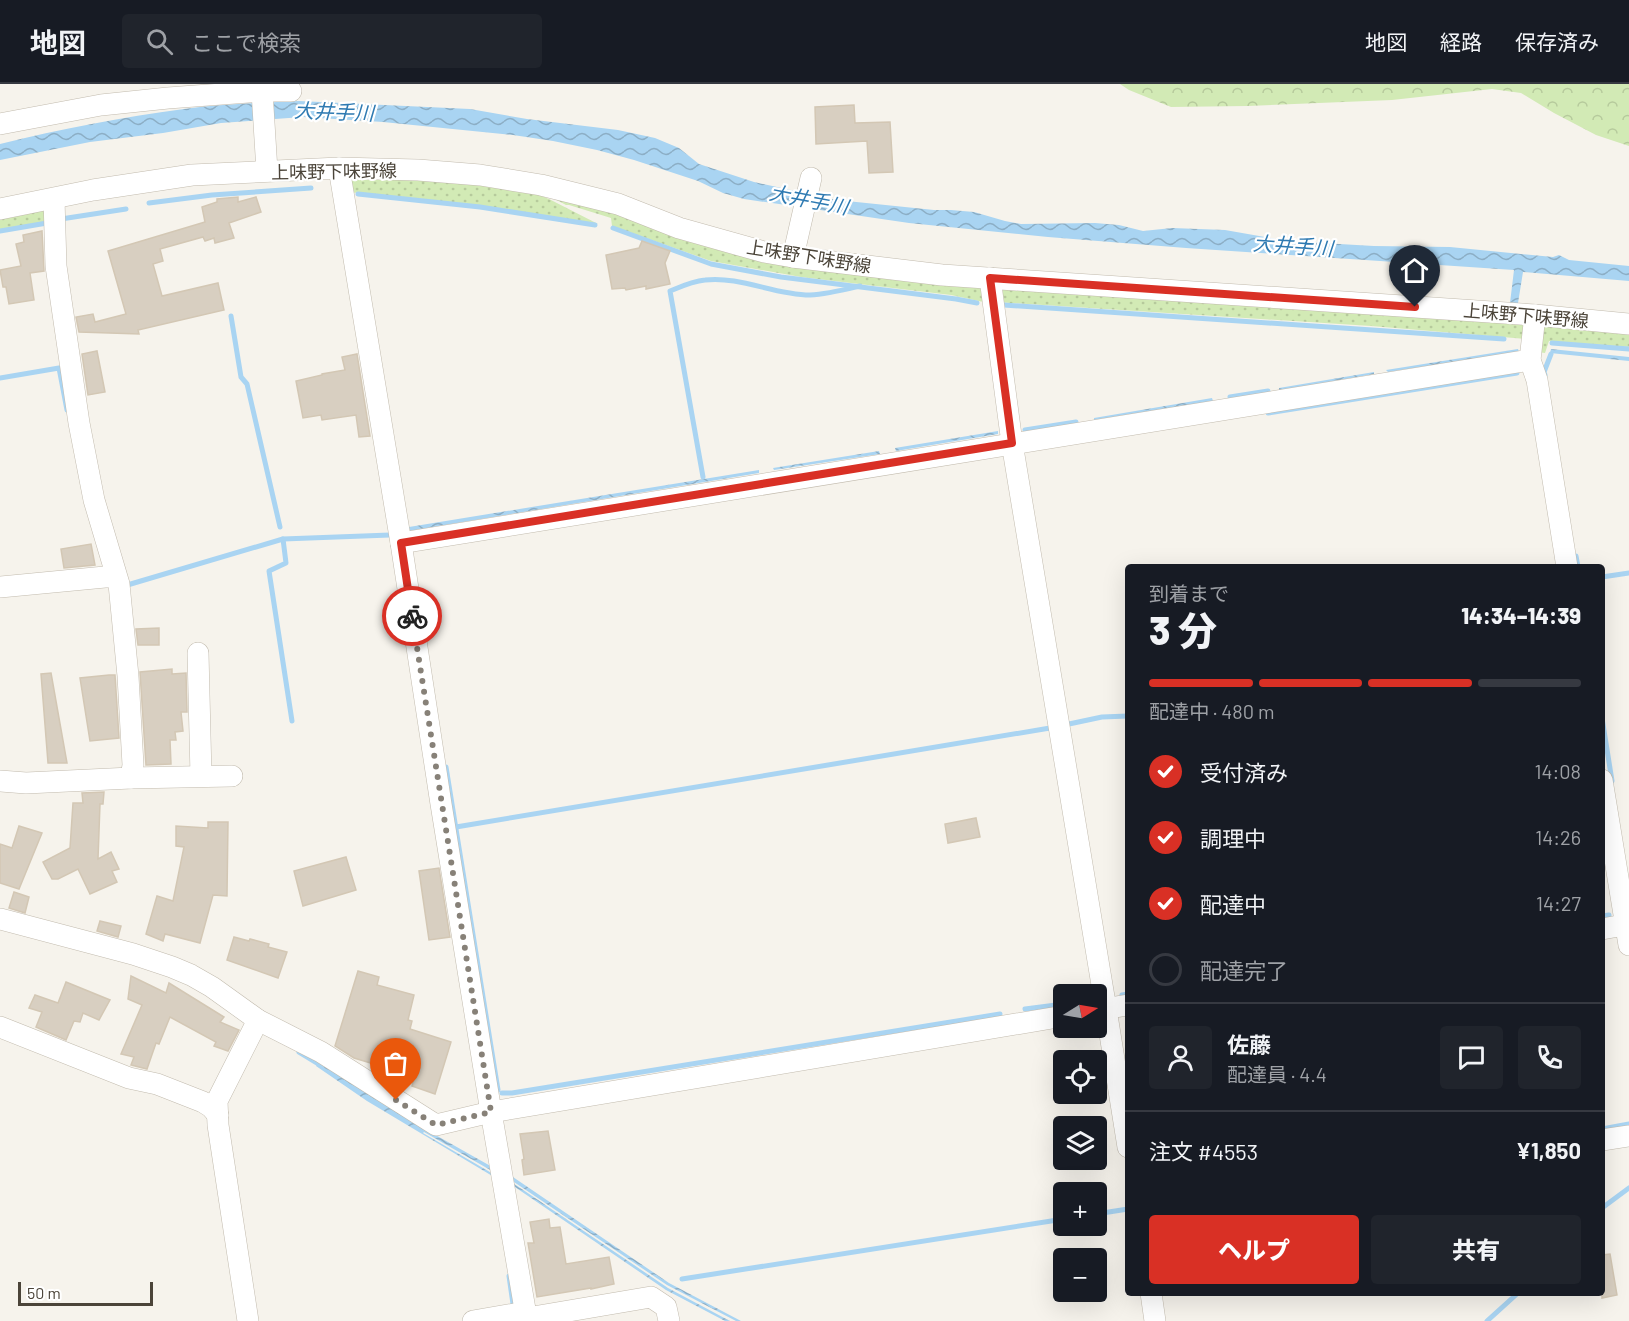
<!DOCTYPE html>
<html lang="ja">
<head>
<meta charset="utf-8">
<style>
	body { margin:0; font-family:Barlow,"Noto Sans JP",sans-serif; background:#20242c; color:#f1f3f6; height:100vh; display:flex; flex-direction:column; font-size:22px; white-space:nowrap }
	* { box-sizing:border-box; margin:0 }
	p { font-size:20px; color:#9ea1a6 }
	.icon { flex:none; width:33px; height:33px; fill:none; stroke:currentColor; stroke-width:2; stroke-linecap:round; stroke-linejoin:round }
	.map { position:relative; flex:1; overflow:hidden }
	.drawer { position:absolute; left:1125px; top:480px; width:480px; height:732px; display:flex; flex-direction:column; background:#171b24; border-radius:6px; box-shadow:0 6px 24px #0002 }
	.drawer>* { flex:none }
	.needle { width:39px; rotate:79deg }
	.buttons { position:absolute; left:1053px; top:900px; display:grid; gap:12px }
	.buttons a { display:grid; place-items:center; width:54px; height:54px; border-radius:6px; background:#171b24; box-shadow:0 6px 24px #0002; font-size:30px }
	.scale { position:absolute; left:18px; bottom:15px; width:135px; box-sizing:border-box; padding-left:6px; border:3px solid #4b4439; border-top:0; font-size:16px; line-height:21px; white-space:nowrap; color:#4b4439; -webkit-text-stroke:4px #fff; paint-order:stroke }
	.pin { position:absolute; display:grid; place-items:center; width:51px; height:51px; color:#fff; margin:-62px -26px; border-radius:50% 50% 50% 0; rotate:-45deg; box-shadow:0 0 6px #0007 }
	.pin .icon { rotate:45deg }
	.courier { position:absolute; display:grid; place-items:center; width:60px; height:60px; margin:-30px; border:4px solid #d93025; border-radius:50%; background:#fff; color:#222; box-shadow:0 2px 8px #0007 }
	.summary em { font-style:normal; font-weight:800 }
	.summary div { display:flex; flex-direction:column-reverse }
	.summary { display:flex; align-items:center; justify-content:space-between; height:102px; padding:0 24px }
	h1 { font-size:39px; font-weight:800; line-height:45px }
	.bar { display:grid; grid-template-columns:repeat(4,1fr); gap:9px 6px; align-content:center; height:72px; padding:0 24px }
	.bar i { height:8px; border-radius:4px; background:#363941 }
	.bar .active { background:#d93025 }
	.bar p { grid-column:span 4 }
	.line { display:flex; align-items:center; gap:15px; padding:0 24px; border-top:2px solid #363941 }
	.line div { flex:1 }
	.round { display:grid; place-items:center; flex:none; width:63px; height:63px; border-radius:6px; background:#20242c }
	ol { padding:0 24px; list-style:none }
	li { display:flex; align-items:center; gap:18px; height:66px }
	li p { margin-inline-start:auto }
	li .icon { padding:6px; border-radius:50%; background:#d93025; color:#fff; stroke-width:4 }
	li:last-child { color:#9ea1a6 }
	li i { width:33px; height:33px; border:3px solid #363941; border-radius:50% }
	.primary-button { display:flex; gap:12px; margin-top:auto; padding:12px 24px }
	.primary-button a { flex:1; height:69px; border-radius:6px; background:#d93025; color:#fff; font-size:24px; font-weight:800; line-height:69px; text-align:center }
	.primary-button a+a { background:#20242c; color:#f1f3f6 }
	header { display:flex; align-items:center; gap:36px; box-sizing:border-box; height:84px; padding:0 30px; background:#171b24; border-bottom:2px solid #363941 }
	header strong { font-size:28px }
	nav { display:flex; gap:33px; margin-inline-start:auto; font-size:21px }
	.search { width:420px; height:54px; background:#20242c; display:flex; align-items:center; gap:15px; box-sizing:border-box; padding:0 21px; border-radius:6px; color:#9ea1a6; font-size:22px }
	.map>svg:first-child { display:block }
	.grass { fill:url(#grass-dots) }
	.forest { fill:url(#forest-crowns) }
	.water { fill:url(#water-waves) }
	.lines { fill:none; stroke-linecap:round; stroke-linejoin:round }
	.stream { stroke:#a9d4f2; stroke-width:5 }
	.building { fill:#d8cfc1; stroke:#d3c7b4; stroke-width:1.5 }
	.minor-casing { stroke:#c2bbae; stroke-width:22 }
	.minor { stroke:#fff; stroke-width:21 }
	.done { stroke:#878178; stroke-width:6; stroke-dasharray:0 10.8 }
	.route { stroke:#d93025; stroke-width:8 }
	.labels { text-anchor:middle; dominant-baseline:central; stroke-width:4.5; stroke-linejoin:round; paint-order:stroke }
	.street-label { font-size:18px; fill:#4b4439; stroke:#fff }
	.water-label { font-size:20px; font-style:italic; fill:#2e7ab2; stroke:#fff }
</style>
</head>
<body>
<header>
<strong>地図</strong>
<div class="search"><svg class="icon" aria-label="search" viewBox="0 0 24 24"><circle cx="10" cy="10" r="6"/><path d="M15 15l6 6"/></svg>ここで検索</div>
<nav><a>地図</a><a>経路</a><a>保存済み</a></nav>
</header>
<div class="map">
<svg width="1629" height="1237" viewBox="0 0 1629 1237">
	<defs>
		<pattern id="grass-dots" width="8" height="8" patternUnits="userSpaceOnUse" patternTransform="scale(1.5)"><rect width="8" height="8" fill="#d2eab5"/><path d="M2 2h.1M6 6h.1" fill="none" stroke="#b6ca9c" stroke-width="1.8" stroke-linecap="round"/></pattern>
		<pattern id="forest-crowns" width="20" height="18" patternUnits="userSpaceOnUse" patternTransform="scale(1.5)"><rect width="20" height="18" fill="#d2eab5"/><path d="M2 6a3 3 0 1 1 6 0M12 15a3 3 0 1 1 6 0" fill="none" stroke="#b6ca9c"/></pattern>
		<pattern id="water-waves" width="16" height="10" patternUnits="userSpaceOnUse" patternTransform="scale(1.5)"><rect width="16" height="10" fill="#a9d4f2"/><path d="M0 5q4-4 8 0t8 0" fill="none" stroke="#8caec5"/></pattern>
	</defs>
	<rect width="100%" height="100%" fill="#f6f3ec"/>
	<g class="grass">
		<polygon points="356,89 528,106 549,115 598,140 468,120 415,114 347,108 347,99"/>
		<polygon points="545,110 582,115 725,165 975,200 985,209 988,219 951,211 801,193 711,177 612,142 611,134 569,121 566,121"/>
		<polygon points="25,124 45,124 53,137 0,146 0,135"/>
		<polygon points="1001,202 1523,235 1527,255 1371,242 995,218"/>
		<polygon points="1539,241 1629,246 1629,263 1549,257 1545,269 1537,268"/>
	</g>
	<polygon class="forest" points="1120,0 1629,0 1629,62 1596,51 1554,29 1521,9 1492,5 1392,16 1248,22 1171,23 1129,6"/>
	<g class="water">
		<path d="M 299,17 L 470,25 L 527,35 L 618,46 L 655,54 L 679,64 L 699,80 L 754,98 L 837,116 L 934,126 L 951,126 L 974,128 L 1005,137 L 1021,140 L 1095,139 L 1119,141 L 1143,147 L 1172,144 L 1225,146 L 1287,157 L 1374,162 L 1450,163 L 1553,173 L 1559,171 L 1569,176 L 1629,182 L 1629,197 L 1523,188 L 1518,219 L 1510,219 L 1514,186 L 1186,164 L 1048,153 L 909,139 L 744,115 L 723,109 L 698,97 L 634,76 L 597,66 L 553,57 L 513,51 L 383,38 L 303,33 L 221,39 L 163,49 L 90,58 L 0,76 L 0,60 C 61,45 122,33 184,25 C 222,20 261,19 299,17 Z"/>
		<polygon points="1518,265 1519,268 1388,288 1386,286"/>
		<polygon points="1551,265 1629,273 1629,277 1550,269"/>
		<polygon points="1374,288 1374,290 1279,307 1279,304"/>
		<polygon points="1212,314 1213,317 1094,336 1094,334"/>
		<polygon points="998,347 998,350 896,367 895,364"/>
		<polygon points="879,367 880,370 774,386 773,384"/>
		<polygon points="759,386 759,389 409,447 409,443"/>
		<polygon points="319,976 409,1036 494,1084 492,1087 424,1048 423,1049 495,1091 494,1093 367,1017 316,982"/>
		<polygon points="510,1091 669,1199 741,1237 736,1237 667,1201 508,1094"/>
		<polygon points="510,1097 668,1204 730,1237 725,1237 666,1206 509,1099"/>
	</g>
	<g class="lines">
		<g class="stream">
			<polyline points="358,110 480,123 595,141"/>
			<polyline points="149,119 212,111 311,104"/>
			<polyline points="61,135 126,125"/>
			<polyline points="613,144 711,180 781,193 956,215 977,219"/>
			<polyline points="0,147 47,139"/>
			<polyline points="1004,221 1504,255"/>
			<polyline points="231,232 241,293 247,300 280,443"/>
			<polyline points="1552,259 1629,265"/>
			<polyline points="1545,291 1544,288 1551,270"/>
			<polyline points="0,294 59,284 67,326"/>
			<polyline points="1230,313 1268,307"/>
			<polyline points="1268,329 1517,289"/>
			<polyline points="1025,346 1076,338"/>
			<path d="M 703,393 L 670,207 C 682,202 693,197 705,196 C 741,192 774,211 810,211 C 827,210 843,206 860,202"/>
			<polyline points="283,455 286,479 269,487 292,637"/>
			<polyline points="1576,472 1578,483"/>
			<polyline points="1602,493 1629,489"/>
			<polyline points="124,502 283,455 390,451"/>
			<polyline points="1602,634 1612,697"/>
			<polyline points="1069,640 1102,633 1128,632"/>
			<polyline points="446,683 498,1006"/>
			<polyline points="456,743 1050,644"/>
			<polyline points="1602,832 1609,831"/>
			<polyline points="1122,911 1128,910"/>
			<polyline points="1025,925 1064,920"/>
			<polyline points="299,968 322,982"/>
			<polyline points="502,1009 512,1009 1000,930"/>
			<polyline points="1602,1045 1629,1040"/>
			<polyline points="1602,1124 1629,1104"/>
			<polyline points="1096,1130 1128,1125"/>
			<polyline points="509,1192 513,1220"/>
			<polyline points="682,1195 1064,1135"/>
			<polyline points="1487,1237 1518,1209"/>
		</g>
	</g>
	<g class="building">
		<polygon points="854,21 855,39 890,38 893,88 869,89 867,57 816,60 815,23"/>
		<polygon points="238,113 238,118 256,113 261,128 229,139 234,154 215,159 214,154 205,157 203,153 160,165 163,177 153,180 162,212 218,199 224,226 138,246 139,250 79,248 76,233 93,230 95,238 126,230 108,167 205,138 202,123 217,118 217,115"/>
		<polygon points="42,147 44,187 30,189 34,216 9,220 6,203 3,203 0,186 21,182 16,160 24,158 23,151"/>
		<polygon points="642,157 670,167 665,179 670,200 646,205 646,202 626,206 625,204 612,205 606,171 639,164"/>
		<polygon points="97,267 105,308 88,311 82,270"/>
		<polygon points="357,270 370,352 359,353 356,331 322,336 321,331 303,334 296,297 322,291 322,290 345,286 342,273"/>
		<polygon points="91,460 95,481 64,484 61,465"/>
		<polygon points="159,544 159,561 138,561 136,545"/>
		<polygon points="172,585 172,590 186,589 187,628 181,628 183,647 175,648 176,656 170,656 171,680 146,681 140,588"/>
		<polygon points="51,589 67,679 48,679 41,590"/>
		<polygon points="109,591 115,591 119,654 90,657 80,594"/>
		<polygon points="104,708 103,720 100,720 98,775 111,768 119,785 112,787 117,798 90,810 78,785 58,795 52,795 43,778 70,764 73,719 83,719 82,709"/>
		<polygon points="976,734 980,753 948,759 945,740"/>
		<polygon points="208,738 228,738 227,812 213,811 200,859 165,850 163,857 146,850 157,812 173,817 184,763 176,762 176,742 208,744"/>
		<polygon points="19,742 42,749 19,805 0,799 0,760 12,764"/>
		<polygon points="346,773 356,806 303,822 294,787"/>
		<polygon points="439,784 450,853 429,856 419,787"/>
		<polygon points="14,808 29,813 25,829 9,824"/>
		<polygon points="100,837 121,842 118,853 97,847"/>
		<polygon points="234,853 249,857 250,855 269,860 268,863 287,868 278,894 227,876"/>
		<polygon points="358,887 379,893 377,901 414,911 408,936 412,937 410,945 451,958 435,1010 412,1002 417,984 385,977 384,983 354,974 335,962"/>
		<polygon points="131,892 166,909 169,899 224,933 220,938 239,946 228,967 214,962 216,958 170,933 159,960 156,959 147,985 131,981 134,973 121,970 142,921 128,915"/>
		<polygon points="66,898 110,916 99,936 83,929 80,938 74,937 66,956 36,943 42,928 29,924 35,911 58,919"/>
		<polygon points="548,1047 555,1086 524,1091 522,1076 524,1075 520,1050"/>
		<polygon points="549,1135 550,1144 560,1143 566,1180 609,1173 614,1200 591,1205 591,1204 537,1213 528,1159 534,1159 530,1138"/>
		<polygon points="1610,1170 1617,1211 1602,1214 1602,1171"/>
	</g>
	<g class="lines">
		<g class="minor-casing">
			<g id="minor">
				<polyline points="262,7 267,87"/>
				<polyline points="0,40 101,21 168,14 262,7 291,7"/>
				<polyline points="339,84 401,459 441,720 491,1028 527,1237"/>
				<polyline points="0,125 93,106 192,91 339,84 418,86 480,91 541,101 618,120 679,144 764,168 793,173 942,191 1535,231 1629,240"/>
				<polyline points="793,173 811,94"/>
				<polyline points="990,194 1012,359 1106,925 1128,1063"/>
				<polyline points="1535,231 1530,276 1537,296 1567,483"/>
				<polyline points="401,459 1530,276"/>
				<polyline points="0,503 105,493 116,493"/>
				<polyline points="198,569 201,692"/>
				<polyline points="131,694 232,692"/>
				<polyline points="1602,696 1629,861"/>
				<polyline points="0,697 26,699 131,694 133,681 128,592 119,500 94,416 79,339 56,182 54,115"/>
				<polyline points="0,835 133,870 172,883 191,891 212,903 258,936 321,968 436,1041 491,1028 1064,932"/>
				<polyline points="1602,845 1629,840"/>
				<polyline points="1096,926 1128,921"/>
				<polyline points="0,943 129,994 157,1000 203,1018 211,1023 218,1031"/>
				<polyline points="1602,1056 1629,1052"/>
				<polyline points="1151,1209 1155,1237"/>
				<polyline points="527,1234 651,1213 666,1223 669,1237"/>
				<polyline points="248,1237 218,1041 217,1017 258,936"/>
				<polyline points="473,1237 526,1228"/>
			</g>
		</g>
		<use href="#minor" class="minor"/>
	</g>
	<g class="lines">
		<polyline class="done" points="396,1016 436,1041 491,1028 412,532"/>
		<polyline class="route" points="412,532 401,459 1012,359 990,194 1415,223"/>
	</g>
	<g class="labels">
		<g class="street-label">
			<text transform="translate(334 87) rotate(-1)">上味野下味野線</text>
			<text transform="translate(809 172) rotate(9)">上味野下味野線</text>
			<text transform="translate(1526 231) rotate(5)">上味野下味野線</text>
		</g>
		<g class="water-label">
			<text transform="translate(334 27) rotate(2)">大井手川</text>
			<text transform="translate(809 115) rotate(11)">大井手川</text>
			<text transform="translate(1293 161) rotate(4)">大井手川</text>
		</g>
	</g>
</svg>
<div class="buttons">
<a><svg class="needle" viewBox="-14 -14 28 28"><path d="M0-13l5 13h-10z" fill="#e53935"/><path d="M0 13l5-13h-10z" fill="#9ea1a6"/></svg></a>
<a><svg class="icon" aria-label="locate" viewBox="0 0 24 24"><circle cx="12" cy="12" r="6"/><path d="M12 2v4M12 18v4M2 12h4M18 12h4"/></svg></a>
<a><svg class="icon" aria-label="layers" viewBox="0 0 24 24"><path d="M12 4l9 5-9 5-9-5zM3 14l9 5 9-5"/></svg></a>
<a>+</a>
<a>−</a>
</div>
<div class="scale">50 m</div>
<div class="pin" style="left:396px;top:1016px;background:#ea580c"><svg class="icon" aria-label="bag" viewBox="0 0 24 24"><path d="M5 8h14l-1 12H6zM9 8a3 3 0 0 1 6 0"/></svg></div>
<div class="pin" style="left:1415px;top:223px;background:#1f2937"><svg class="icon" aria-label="home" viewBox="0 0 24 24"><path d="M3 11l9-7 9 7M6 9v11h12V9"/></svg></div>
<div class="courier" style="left:412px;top:532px"><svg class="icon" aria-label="bike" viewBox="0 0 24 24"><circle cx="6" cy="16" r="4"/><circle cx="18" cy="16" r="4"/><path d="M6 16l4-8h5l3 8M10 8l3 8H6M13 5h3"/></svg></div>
<section class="drawer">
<div class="summary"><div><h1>3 分</h1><p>到着まで</p></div><em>14:34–14:39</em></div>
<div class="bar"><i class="active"></i><i class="active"></i><i class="active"></i><i></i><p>配達中 · 480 m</p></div>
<ol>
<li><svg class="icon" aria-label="check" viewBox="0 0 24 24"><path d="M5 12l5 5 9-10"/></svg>受付済み<p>14:08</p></li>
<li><svg class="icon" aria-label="check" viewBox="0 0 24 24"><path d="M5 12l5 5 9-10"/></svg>調理中<p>14:26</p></li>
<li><svg class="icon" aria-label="check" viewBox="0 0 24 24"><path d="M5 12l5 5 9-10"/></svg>配達中<p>14:27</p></li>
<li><i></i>配達完了</li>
</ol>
<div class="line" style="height:108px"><a class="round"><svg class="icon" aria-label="person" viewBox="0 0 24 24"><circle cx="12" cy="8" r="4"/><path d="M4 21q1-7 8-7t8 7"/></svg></a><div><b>佐藤</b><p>配達員 · 4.4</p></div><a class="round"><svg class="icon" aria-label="chat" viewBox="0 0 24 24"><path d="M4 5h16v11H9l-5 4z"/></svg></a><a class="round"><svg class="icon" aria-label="phone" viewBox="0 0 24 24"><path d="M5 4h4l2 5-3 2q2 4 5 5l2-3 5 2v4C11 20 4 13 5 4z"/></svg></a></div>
<div class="line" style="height:78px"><div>注文 #4553</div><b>¥1,850</b></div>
<div class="primary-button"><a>ヘルプ</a><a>共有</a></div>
</section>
</div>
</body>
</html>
